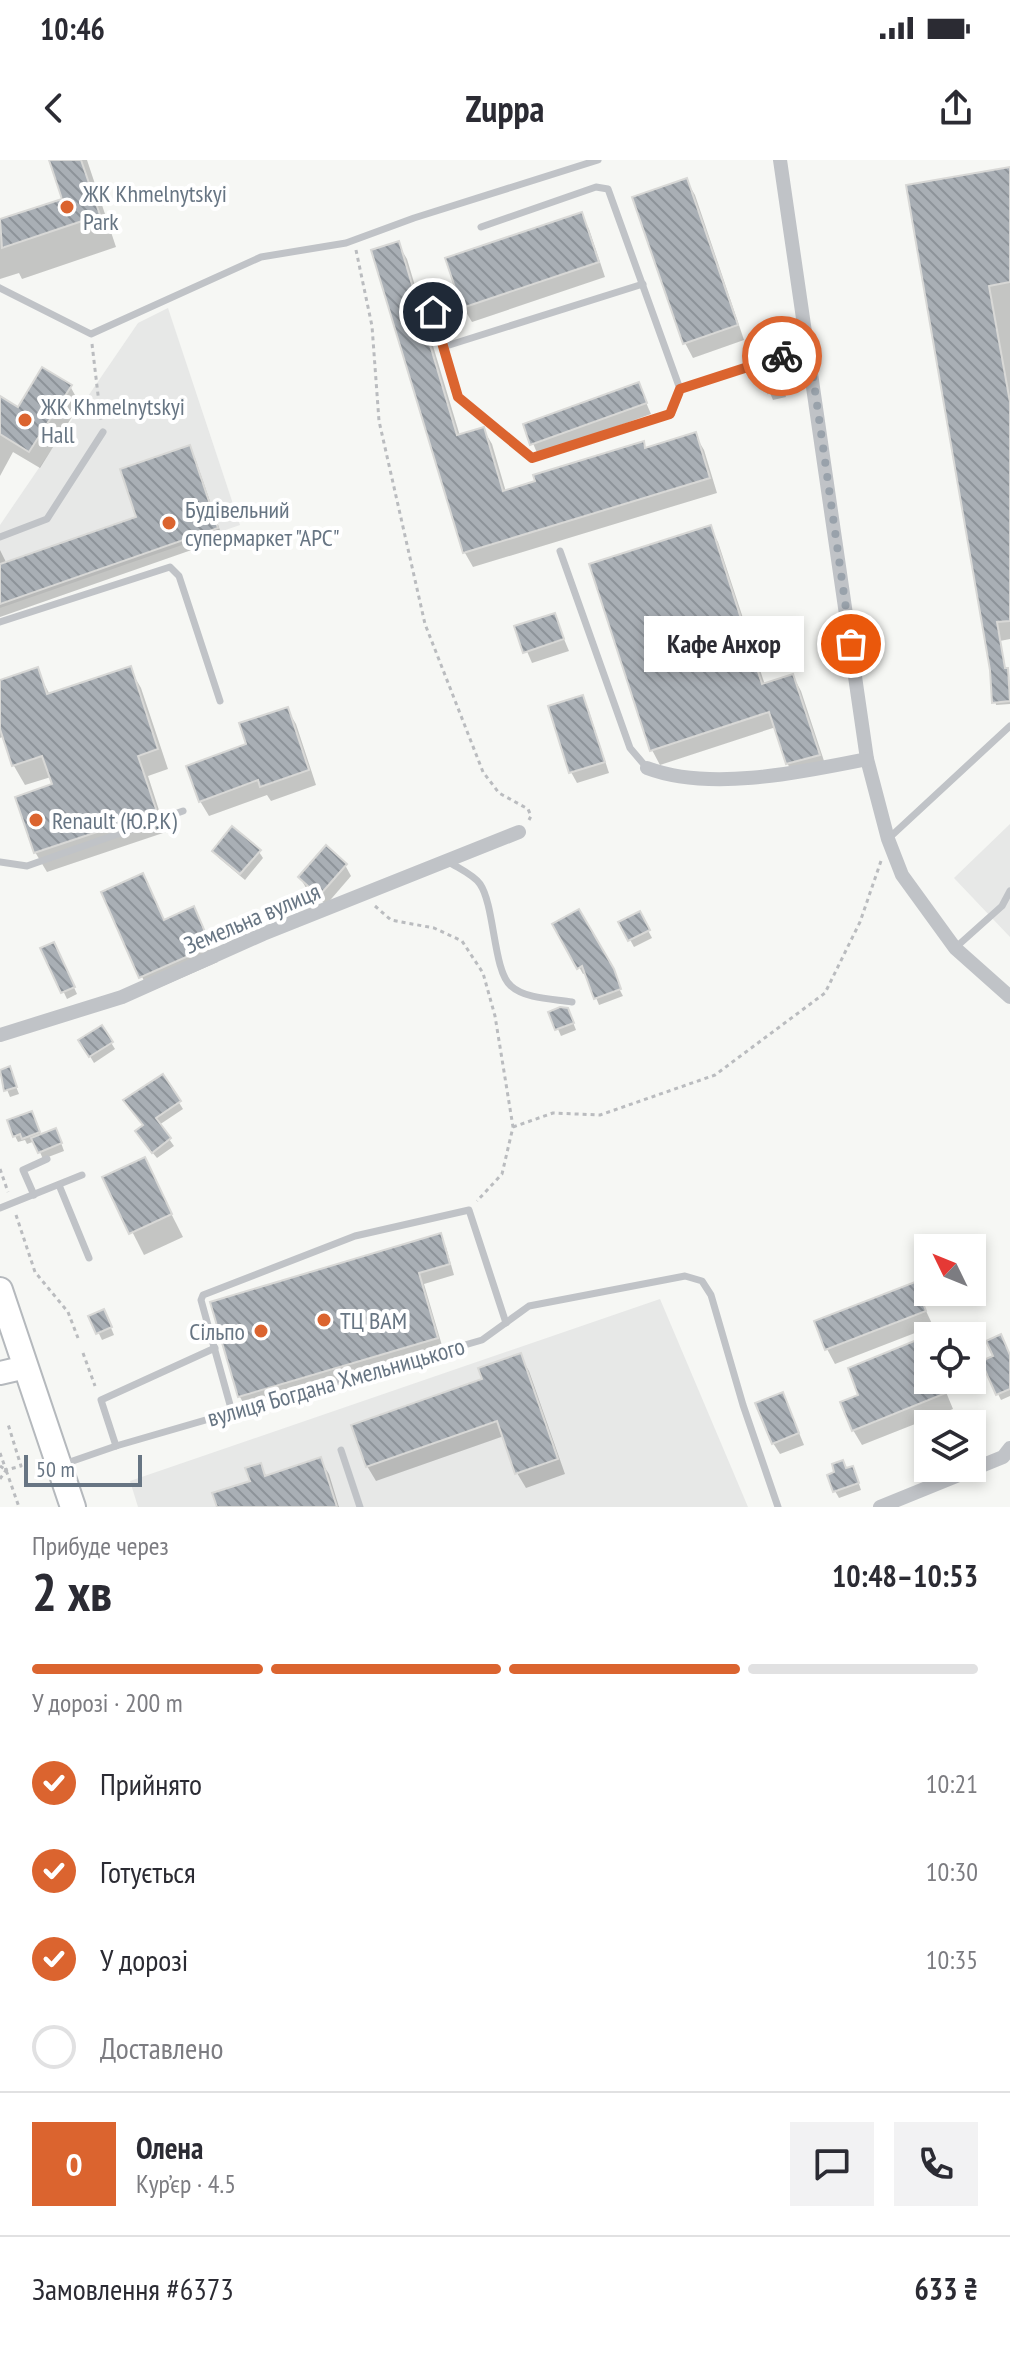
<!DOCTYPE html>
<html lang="uk">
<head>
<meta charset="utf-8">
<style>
	body { margin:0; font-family:"PT Sans Narrow",sans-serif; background:#f2f2f3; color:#2b2b33; height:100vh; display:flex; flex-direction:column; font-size:30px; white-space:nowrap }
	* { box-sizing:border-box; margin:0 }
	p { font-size:26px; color:#7c7c81 }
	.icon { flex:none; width:44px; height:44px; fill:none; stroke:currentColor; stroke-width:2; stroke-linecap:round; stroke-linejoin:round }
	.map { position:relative; height:1347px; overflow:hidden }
	.panel { display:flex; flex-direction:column; background:#fff; flex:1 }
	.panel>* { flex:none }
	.needle { width:52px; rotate:313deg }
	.controls { position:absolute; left:914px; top:1074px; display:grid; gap:16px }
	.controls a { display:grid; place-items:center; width:72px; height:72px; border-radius:0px; background:#fff; box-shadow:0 4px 12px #0003; font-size:40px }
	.scale { position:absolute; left:24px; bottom:20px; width:118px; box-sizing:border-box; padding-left:8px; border:4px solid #677583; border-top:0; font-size:22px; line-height:28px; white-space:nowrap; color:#677583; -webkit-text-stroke:6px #fff; paint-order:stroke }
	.pin { position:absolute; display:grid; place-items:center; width:68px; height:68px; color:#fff; margin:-34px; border:4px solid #fff; border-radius:50%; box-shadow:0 2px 8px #0007 }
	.courier { position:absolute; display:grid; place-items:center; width:80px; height:80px; margin:-40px; border:6px solid #db642f; border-radius:50%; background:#fff; color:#222; box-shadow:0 2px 10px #0007 }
	.bubble { position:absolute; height:56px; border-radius:0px; background:#fff; box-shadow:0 4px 12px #0003; font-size:26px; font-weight:700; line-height:56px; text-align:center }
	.summary em { font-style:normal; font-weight:700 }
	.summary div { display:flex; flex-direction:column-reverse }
	.summary { display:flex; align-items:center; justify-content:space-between; height:136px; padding:0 32px }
	h1 { font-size:52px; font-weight:700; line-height:60px }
	.bar { display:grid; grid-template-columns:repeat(4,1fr); gap:12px 8px; align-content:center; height:96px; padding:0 32px }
	.bar i { height:10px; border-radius:6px; background:#e1e1e2 }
	.bar .active { background:#db642f }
	.bar p { grid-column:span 4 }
	.line { display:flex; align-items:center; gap:20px; padding:0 32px; border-top:2px solid #e1e1e2 }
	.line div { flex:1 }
	.round { display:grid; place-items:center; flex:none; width:84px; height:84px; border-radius:0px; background:#f2f2f3 }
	ol { padding:0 32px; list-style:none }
	li { display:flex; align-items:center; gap:24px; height:88px }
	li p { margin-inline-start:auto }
	li .icon { padding:8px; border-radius:50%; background:#db642f; color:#fff; stroke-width:4 }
	li:last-child { color:#7c7c81 }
	li i { width:44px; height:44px; border:4px solid #e1e1e2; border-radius:50% }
	.status { display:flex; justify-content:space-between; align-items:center; height:56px; padding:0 40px; background:#fff; direction:ltr }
	.status svg { height:22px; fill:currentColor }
	header { display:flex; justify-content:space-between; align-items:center; height:104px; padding:0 32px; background:#fff; font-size:36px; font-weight:700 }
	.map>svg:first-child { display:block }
	.built { fill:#e7e8e7 }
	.shadow { fill:#0003 }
	.building { fill:url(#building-back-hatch); stroke:#d8d8d6; stroke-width:2 }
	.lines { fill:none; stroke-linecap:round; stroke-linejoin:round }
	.secondary-casing { stroke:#b5b9bd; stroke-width:26 }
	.primary-casing { stroke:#b5b9bd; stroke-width:28 }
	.path { stroke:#babcbf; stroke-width:3; stroke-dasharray:4 4; stroke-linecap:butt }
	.lane { stroke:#c0c3c7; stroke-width:7 }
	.street { stroke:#c0c3c7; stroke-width:14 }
	.secondary { stroke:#fff; stroke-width:22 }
	.primary { stroke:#fff; stroke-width:24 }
	.done { stroke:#99a2ab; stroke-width:8; stroke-dasharray:0 14.4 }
	.route { stroke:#db642f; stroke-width:10 }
	.poi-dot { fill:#db642f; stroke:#fff; stroke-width:3 }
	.labels { text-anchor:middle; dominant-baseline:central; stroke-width:8; stroke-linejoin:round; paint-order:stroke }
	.poi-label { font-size:24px; fill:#677583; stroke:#fff; text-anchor:start }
	.street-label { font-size:24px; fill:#677583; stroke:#fff }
</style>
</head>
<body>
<div class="status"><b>10:46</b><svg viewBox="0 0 49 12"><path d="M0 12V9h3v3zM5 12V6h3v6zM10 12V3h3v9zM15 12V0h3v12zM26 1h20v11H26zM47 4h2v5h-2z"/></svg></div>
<header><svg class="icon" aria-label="back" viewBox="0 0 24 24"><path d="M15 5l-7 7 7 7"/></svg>Zuppa<svg class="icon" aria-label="share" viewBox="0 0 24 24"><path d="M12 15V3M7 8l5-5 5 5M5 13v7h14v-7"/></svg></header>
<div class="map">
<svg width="1010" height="1347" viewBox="0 0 1010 1347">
	<defs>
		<pattern id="building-back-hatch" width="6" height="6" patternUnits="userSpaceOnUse" patternTransform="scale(2)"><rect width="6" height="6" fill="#a9afb5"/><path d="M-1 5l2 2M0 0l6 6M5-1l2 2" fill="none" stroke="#8d9399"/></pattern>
	</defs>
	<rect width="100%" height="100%" fill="#f6f7f4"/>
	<g class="built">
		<polygon points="168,148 240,365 0,448 0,365 138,163"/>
		<polygon points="1010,664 1010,777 954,718"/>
		<polygon points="660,1139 748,1347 138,1347 130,1321"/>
	</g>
	<g class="shadow">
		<polygon points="51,0 87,0 116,87 22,119 19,113 0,119 0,61 64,40"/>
		<polygon points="1010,9 1010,479 1000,481 1005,510 1009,513 1010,544 996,545 992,509 908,27"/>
		<polygon points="686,20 695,35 744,180 693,198 685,183"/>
		<polygon points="581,54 589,69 605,117 472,162 463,147"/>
		<polygon points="398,84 407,99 460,276 483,269 492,284 506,332 643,284 646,290 695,275 704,290 717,333 473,407 465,393 374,91"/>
		<polygon points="778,210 786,237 773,240 770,233"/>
		<polygon points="638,224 651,254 538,295 525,265"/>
		<polygon points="70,226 80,244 40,308 13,292 0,316 0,238 18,249"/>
		<polygon points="189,287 195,298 223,379 0,457 0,390 7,404 139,359"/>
		<polygon points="710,367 718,382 765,525 793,516 801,531 827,610 796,618 787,603 776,567 660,605 652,590"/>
		<polygon points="554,455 569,491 532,503 517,468"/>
		<polygon points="130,509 141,528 168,609 148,616 166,672 47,712 35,692 54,626 51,617 25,625 14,606 4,576 0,578 0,522 37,510 50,535"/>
		<polygon points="582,537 588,548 609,613 577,623 571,612"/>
		<polygon points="287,549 296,564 316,625 271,641 267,635 209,656 200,641 249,586"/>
		<polygon points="215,691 259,692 263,698 245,720 219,698"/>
		<polygon points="345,705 351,716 326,745 306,728 300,717"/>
		<polygon points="143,716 165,762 202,764 218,802 149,832 104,733"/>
		<polygon points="578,751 623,836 599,845 586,813 583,814 555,764"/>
		<polygon points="639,753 652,778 634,787 621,763"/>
		<polygon points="43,789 57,791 77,834 67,839"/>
		<polygon points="551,853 571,857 576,870 561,876"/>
		<polygon points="102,868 115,889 94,903 81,881"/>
		<polygon points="9,909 19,934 10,937 0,912"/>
		<polygon points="163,917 183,949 159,965 174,986 157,998 141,979"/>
		<polygon points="35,959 41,976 59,977 64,991 43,999 35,981 27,984 25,980 18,982 15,976"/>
		<polygon points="144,1000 183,1077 144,1095 105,1018"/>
		<polygon points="440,1076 446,1087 454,1115 424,1124 443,1189 246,1248 240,1237 212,1143"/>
		<polygon points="914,1125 933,1166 835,1204 827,1189"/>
		<polygon points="91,1157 107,1158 114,1175 102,1180"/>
		<polygon points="928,1189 928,1220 941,1220 953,1249 862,1285 853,1270"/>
		<polygon points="520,1196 529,1211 565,1314 526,1328 517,1313 504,1276 376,1321 367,1306"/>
		<polygon points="995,1197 1010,1198 1010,1236 1001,1240 998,1234"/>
		<polygon points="788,1246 804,1285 780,1294 773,1283"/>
		<polygon points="320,1300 329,1314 339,1347 219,1347 252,1322 260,1305 267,1317"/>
		<polygon points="847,1310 856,1315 861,1330 839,1338 835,1331"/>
	</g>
	<g class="building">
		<polygon points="49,0 81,0 100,55 2,88 0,59 62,39"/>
		<polygon points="1010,7 1010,122 989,126 1010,242 1010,461 997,462 1005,508 1008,508 1010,541 992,543 990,510 906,25"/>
		<polygon points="687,18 738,165 683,184 632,37"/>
		<polygon points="582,52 599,102 462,148 445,98"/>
		<polygon points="399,81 457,275 484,267 503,331 535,321 533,315 644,281 645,288 696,272 710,318 463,393 371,90"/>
		<polygon points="42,207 72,225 29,292 0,274 0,236 18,247"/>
		<polygon points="779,208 783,230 768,233 763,212"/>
		<polygon points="639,222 647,243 530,285 523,264"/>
		<polygon points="190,285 218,368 0,444 0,404 136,357 120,309"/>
		<polygon points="711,365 762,524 793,514 820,595 786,604 769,552 650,591 589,404"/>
		<polygon points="555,453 564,479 523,493 514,466"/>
		<polygon points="131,506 158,589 138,596 157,652 34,693 15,637 52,624 42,596 12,606 0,569 0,520 38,507 47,534"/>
		<polygon points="583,535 605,602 569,613 548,546"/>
		<polygon points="288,547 309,610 260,627 258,620 199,642 186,606 246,584 239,563"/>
		<polygon points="232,666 261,690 240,714 212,691"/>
		<polygon points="326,685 347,704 319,736 298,717"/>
		<polygon points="143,713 164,760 194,746 211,786 139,818 101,732"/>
		<polygon points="579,749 614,809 621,829 594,839 582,806 577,809 552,764"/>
		<polygon points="640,751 650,770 628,781 618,762"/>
		<polygon points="54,782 75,827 61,833 40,788"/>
		<polygon points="560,847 568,848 574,863 555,870 548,852"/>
		<polygon points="102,865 113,882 89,897 78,880"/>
		<polygon points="10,906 17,927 4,931 0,910"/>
		<polygon points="163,914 181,941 156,958 171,978 152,993 135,971 143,965 123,940"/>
		<polygon points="32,951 40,972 22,979 20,974 13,977 7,960"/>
		<polygon points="56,968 62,983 38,993 31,978"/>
		<polygon points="145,997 172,1054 129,1074 102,1017"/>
		<polygon points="441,1073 450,1104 419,1113 438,1178 238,1237 210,1142"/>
		<polygon points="915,1122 926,1151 825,1190 814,1161"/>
		<polygon points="104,1149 112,1167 96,1174 88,1156"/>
		<polygon points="1001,1174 1010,1195 1010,1229 996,1235 981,1201 993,1196 986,1181"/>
		<polygon points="924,1177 928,1188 928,1220 941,1220 946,1233 852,1271 840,1242 858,1235 848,1208"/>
		<polygon points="521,1193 558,1299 515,1314 497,1261 366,1307 351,1265 482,1219 478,1208"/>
		<polygon points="783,1232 799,1273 772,1284 755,1243"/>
		<polygon points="321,1297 337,1347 217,1347 212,1333 250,1321 245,1308 261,1303 265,1316"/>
		<polygon points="843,1300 846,1308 853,1306 859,1323 833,1332 827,1315 834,1312 832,1304"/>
	</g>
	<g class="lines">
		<g class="secondary-casing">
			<polyline id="secondary" points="0,1213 26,1207"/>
		</g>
		<g class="primary-casing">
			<polyline id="primary" points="0,1130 73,1347"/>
		</g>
		<g class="path">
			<polyline points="356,90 372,166 379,261 425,464 483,612 499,633 528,649 531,656 529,660"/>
			<polyline points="92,184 101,260"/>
			<polyline points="375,746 391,760 434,768 462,781 483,813 495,856 513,967 502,1014 477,1041"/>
			<polyline points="513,967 553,953 600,955 715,915 825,833 860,762 881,701"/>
			<polyline points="0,1009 8,1032"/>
			<polyline points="16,1055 35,1112 68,1152 78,1178"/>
			<polyline points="83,1193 95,1226"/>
			<polyline points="0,1293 6,1310 21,1306 8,1264"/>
			<polyline points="0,1306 6,1310 19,1347"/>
			<polyline points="0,1319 6,1310"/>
		</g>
		<g class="lane">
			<polyline points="481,67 596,27 608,29 680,229 808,188"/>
			<polyline points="0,128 91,174 261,97 346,83 414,58 598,0"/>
			<polyline points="433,152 458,237 532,298 670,254 680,229"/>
			<polyline points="443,187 643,124"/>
			<polyline points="0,377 47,359 103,272"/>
			<polyline points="560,391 630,588 647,608"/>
			<polyline points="0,462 170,407 179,416 220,541"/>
			<polyline points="888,679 1010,566"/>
			<polyline points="0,702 27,706 183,651"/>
			<path d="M 449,702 C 458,708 474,715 480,724 C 495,746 493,811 511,826 C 525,839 554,839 572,842"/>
			<polyline points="955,788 1002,746 1010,731"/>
			<polyline points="59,1025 89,1098"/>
			<polyline points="34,1035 23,1010 47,999"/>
			<polyline points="0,1048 82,1015"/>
			<polyline points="232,1252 201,1140 203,1135 355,1076 469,1050 506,1163"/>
			<polyline points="116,1286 101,1240 215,1188"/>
			<polyline points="341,1290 360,1347"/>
			<polyline points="64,1304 116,1286 482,1180 529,1146 685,1116 702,1121 711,1135 743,1245 778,1347"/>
		</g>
		<g class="street">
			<polyline points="780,0 867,599 888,679 902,715 955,788 1010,837"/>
			<path d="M 647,608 C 710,632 802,612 867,599"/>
			<polyline points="0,875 122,837 263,774 519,672"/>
			<polyline points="880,1347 1003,1297 1010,1288"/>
		</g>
		<use href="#secondary" class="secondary"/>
		<use href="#primary" class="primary"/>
	</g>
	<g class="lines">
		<polyline class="done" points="782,196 809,188 851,484"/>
		<polyline class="route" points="433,152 458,237 532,298 670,254 680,229 782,196"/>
	</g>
	<g class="poi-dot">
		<circle cx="67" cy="47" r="8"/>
		<circle cx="25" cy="260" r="8"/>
		<circle cx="169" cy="363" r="8"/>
		<circle cx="36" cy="660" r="8"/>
		<circle cx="324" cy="1160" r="8"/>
		<circle cx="261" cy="1171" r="8"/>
	</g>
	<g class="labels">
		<g class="poi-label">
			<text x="83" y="33">ЖК Khmelnytskyi<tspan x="83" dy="28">Park</tspan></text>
			<text x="41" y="246">ЖК Khmelnytskyi<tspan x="41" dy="28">Hall</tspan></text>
			<text x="185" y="349">Будівельний<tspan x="185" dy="28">супермаркет "АРС"</tspan></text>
			<text x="52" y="660">Renault (Ю.Р.К)</text>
			<text x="340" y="1160">ТЦ ВАМ</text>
			<text x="245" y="1171" text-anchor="end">Сільпо</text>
		</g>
		<g class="street-label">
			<text transform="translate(252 758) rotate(-23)">Земельна вулиця</text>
			<text transform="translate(336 1222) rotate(-16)">вулиця Богдана Хмельницького</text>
		</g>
	</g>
</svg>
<div class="controls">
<a><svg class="needle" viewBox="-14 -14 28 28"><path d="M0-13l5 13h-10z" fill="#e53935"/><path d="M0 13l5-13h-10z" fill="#7c7c81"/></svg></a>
<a><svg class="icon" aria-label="locate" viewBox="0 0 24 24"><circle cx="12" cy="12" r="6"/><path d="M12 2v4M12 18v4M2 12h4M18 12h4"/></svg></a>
<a><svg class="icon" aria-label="layers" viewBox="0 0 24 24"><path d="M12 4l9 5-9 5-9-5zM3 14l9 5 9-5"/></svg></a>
</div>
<div class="scale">50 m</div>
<div class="pin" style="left:851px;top:484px;background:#ea580c"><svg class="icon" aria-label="bag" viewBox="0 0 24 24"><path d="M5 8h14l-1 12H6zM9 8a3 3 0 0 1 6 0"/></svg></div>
<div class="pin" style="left:433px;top:152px;background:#1f2937"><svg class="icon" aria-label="home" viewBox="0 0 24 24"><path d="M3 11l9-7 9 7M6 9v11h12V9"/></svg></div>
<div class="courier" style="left:782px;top:196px"><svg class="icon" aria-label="bike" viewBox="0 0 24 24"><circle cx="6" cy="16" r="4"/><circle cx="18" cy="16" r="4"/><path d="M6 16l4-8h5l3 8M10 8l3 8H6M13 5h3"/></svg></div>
<div class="bubble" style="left:644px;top:456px;width:160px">Кафе Анхор</div>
</div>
<section class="panel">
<div class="summary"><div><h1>2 хв</h1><p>Прибуде через</p></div><em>10:48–10:53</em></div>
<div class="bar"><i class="active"></i><i class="active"></i><i class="active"></i><i></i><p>У дорозі · 200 m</p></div>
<ol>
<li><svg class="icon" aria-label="check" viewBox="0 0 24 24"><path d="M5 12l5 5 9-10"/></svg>Прийнято<p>10:21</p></li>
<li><svg class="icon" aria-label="check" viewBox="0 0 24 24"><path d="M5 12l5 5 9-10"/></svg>Готується<p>10:30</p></li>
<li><svg class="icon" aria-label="check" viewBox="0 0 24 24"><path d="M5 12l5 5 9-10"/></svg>У дорозі<p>10:35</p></li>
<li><i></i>Доставлено</li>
</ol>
<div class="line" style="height:144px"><b class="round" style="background:#db642f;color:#fff">О</b><div><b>Олена</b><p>Кур’єр · 4.5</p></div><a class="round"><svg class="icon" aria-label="chat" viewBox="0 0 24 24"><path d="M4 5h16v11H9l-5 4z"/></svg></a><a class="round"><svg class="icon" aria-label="phone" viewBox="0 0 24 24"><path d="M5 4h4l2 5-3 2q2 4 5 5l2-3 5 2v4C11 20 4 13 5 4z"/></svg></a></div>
<div class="line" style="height:104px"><div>Замовлення #6373</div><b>633 ₴</b></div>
</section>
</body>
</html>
